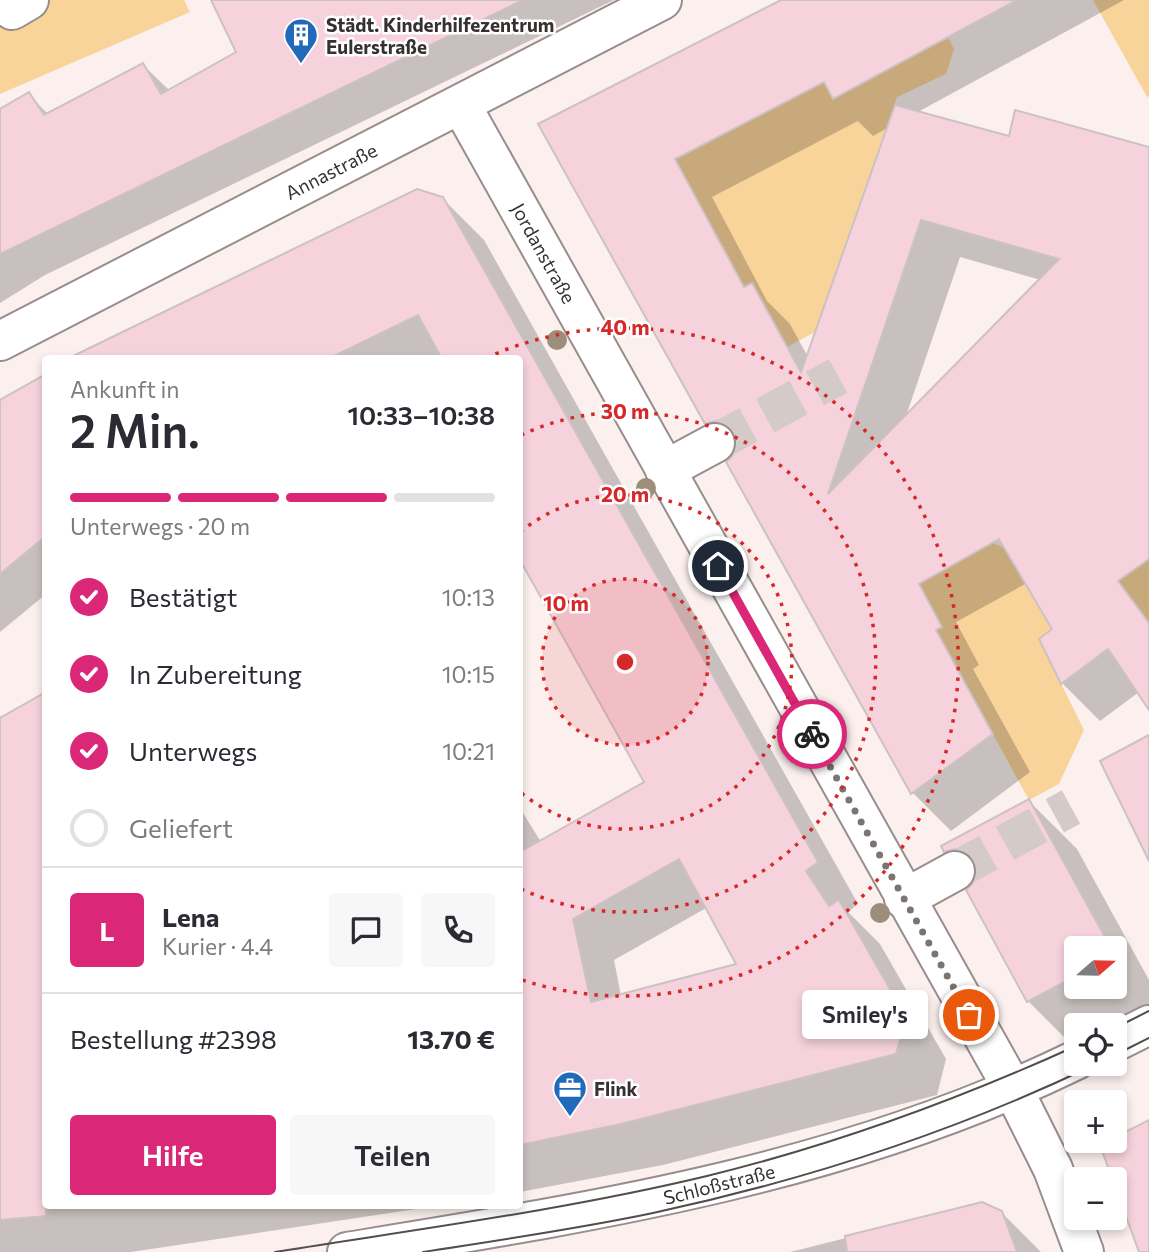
<!DOCTYPE html>
<html lang="de">
<head>
<meta charset="utf-8">
<style>
	body { margin:0; font-family:Commissioner,sans-serif; background:#f7f7f7; color:#2b2b33; height:100vh; display:flex; flex-direction:column; font-size:26px; white-space:nowrap }
	* { box-sizing:border-box; margin:0 }
	p { font-size:23px; color:#7c7c81 }
	.icon { flex:none; width:38px; height:38px; fill:none; stroke:currentColor; stroke-width:2; stroke-linecap:round; stroke-linejoin:round }
	.map { position:relative; flex:1; overflow:hidden }
	.sheet { position:absolute; left:42px; top:355px; width:481px; height:854px; display:flex; flex-direction:column; background:#fff; border-radius:7px; box-shadow:0 4px 10px #0003 }
	.sheet>* { flex:none }
	.needle { width:46px; rotate:70deg }
	.fabs { position:absolute; left:1064px; top:936px; display:grid; gap:14px }
	.fabs a { display:grid; place-items:center; width:63px; height:63px; border-radius:7px; background:#fff; box-shadow:0 4px 10px #0003; font-size:35px }
	.pin { position:absolute; display:grid; place-items:center; width:60px; height:60px; color:#fff; margin:-30px; border:4px solid #fff; border-radius:50%; box-shadow:0 2px 7px #0007 }
	.courier { position:absolute; display:grid; place-items:center; width:70px; height:70px; margin:-35px; border:5px solid #db2777; border-radius:50%; background:#fff; color:#222; box-shadow:0 2px 9px #0007 }
	.bubble { position:absolute; height:49px; border-radius:7px; background:#fff; box-shadow:0 4px 10px #0003; font-size:23px; font-weight:600; line-height:49px; text-align:center }
	.summary em { font-style:normal; font-weight:600 }
	.summary div { display:flex; flex-direction:column-reverse }
	.summary { display:flex; align-items:center; justify-content:space-between; height:119px; padding:0 28px }
	h1 { font-size:46px; font-weight:600; line-height:52px }
	.bar { display:grid; grid-template-columns:repeat(4,1fr); gap:10px 7px; align-content:center; height:84px; padding:0 28px }
	.bar i { height:9px; border-radius:5px; background:#e1e1e2 }
	.bar .current { background:#db2777 }
	.bar p { grid-column:span 4 }
	.line { display:flex; align-items:center; gap:18px; padding:0 28px; border-top:2px solid #e1e1e2 }
	.line div { flex:1 }
	.round { display:grid; place-items:center; flex:none; width:74px; height:74px; border-radius:7px; background:#f7f7f7 }
	ol { padding:0 28px; list-style:none }
	li { display:flex; align-items:center; gap:21px; height:77px }
	li p { margin-inline-start:auto }
	li .icon { padding:7px; border-radius:50%; background:#db2777; color:#fff; stroke-width:4 }
	li:last-child { color:#7c7c81 }
	li i { width:38px; height:38px; border:4px solid #e1e1e2; border-radius:50% }
	.button { display:flex; gap:14px; margin-top:auto; padding:14px 28px }
	.button a { flex:1; height:80px; border-radius:7px; background:#db2777; color:#fff; font-size:28px; font-weight:600; line-height:80px; text-align:center }
	.button a+a { background:#f7f7f7; color:#2b2b33 }
	.map>svg:first-child { display:block }
	.green { fill:#f9d49a }
	.shadow { fill:#0003; fill-rule:evenodd }
	.building { fill:#f6d3dc; stroke:#ccc1c4; stroke-width:2; fill-rule:evenodd }
	.lines { fill:none; stroke-linecap:round; stroke-linejoin:round }
	.minor-tunnel { stroke:#d4cac8; stroke-width:38; stroke-dasharray:38 19; stroke-linecap:butt }
	.minor-casing { stroke:#988d8c; stroke-width:42 }
	.minor { stroke:#fff; stroke-width:38 }
	.tram { stroke:#534d4d; stroke-width:2 }
	.tree { fill:#9d8e7b }
	.done { stroke:#7b7473; stroke-width:7; stroke-dasharray:0 12.6 }
	.route { stroke:#db2777; stroke-width:9 }
	.ring { fill:none; stroke:#d62828; stroke-width:3.5; stroke-dasharray:3.5 7 }
	.labels { text-anchor:middle; dominant-baseline:central; stroke-width:5; stroke-linejoin:round; paint-order:stroke }
	.poi-label { font-size:19px; font-weight:bold; fill:#363131; stroke:#fff; text-anchor:start }
	.street-label { font-size:19px; fill:#363131; stroke:#fff }
	.centre { fill:#d62828; stroke:#fff; stroke-width:3.5 }
	.ring-label { font-size:21px; text-anchor:middle; font-weight:bold; fill:#d62828; stroke:#fff; stroke-width:5; stroke-linejoin:round; paint-order:stroke }
</style>
</head>
<body>
<div class="map">
<svg width="1149" height="1252" viewBox="0 0 1149 1252">
	<rect width="100%" height="100%" fill="#fbf0ee"/>
	<g class="green">
		<polygon points="0,0 184,0 190,12 0,94"/>
		<polygon points="1093,0 1149,0 1149,96 1147,97"/>
		<polygon points="948,37 954,49 946,74 897,97 815,332 787,347 752,284 744,287 664,165 824,82"/>
		<polygon points="992,543 1005,548 1052,629 1039,639 1084,730 1059,784 1029,800 947,650 924,637 942,627 925,594 908,590"/>
		<polygon points="1149,559 1149,623 1118,581"/>
	</g>
	<g class="shadow">
		<polygon points="213,0 614,0 45,275 0,303 0,111 28,94 49,115 143,65 170,91 239,53"/>
		<path d="M 785,0 L 1124,0 L 916,113 L 1010,138 L 1149,148 L 1149,707 L 1139,692 L 1100,721 L 1062,683 L 1054,630 L 1027,583 L 956,622 L 979,665 L 973,669 L 1030,772 L 951,831 L 913,793 L 736,452 L 706,423 L 540,124 ZM 858,121 L 873,136 L 889,127 L 808,357 L 790,324 L 767,301 L 712,197 ZM 960,257 L 1041,280 L 905,419 Z"/>
		<path d="M 442,198 L 484,240 L 858,904 L 848,912 L 880,944 L 946,1059 L 937,1095 L 663,1165 L 520,1192 L 520,808 L 541,842 L 647,783 L 520,557 L 520,359 L 74,359 ZM 708,907 L 739,965 L 621,996 L 614,960 Z"/>
		<polygon points="46,376 46,594 0,632 0,405"/>
		<path d="M 1029,801 L 1077,849 L 1149,980 L 1149,1010 L 1115,1026 L 1076,1026 L 1076,1049 L 1028,1001 L 976,881 L 946,851 ZM 1076,948 L 1115,948 L 1115,987 L 1076,987 Z"/>
		<polygon points="0,1096 46,1206 436,1206 131,1252 0,1252"/>
		<polygon points="982,1204 1001,1212 1041,1252 790,1252"/>
	</g>
	<g class="building">
		<polygon points="211,0 523,0 0,254 0,109 29,92 44,115 143,63 161,94 236,52"/>
		<path d="M 781,0 L 1017,0 L 833,99 L 824,82 L 675,159 L 744,287 L 752,283 L 801,372 L 895,105 L 1009,136 L 1015,110 L 1149,147 L 1149,559 L 1118,581 L 1149,623 L 1149,710 L 1108,649 L 1061,684 L 1039,639 L 1052,629 L 999,539 L 919,584 L 942,627 L 936,630 L 993,734 L 911,794 L 726,462 L 733,455 L 737,444 L 734,432 L 726,424 L 716,421 L 705,424 L 538,124 ZM 921,220 L 1059,259 L 828,494 Z"/>
		<path d="M 417,189 L 443,197 L 818,862 L 806,871 L 829,906 L 839,900 L 906,1017 L 896,1054 L 621,1124 L 520,1145 L 520,852 L 644,782 L 520,560 L 520,359 L 442,359 L 418,315 L 328,359 L 67,359 ZM 679,859 L 736,964 L 591,1002 L 573,919 Z"/>
		<polygon points="46,374 46,536 0,574 0,400"/>
		<polygon points="46,692 46,1216 0,1220 0,718"/>
		<polygon points="1149,735 1149,861 1100,761"/>
		<polygon points="1029,799 1111,948 1076,948 1076,976 1027,1002 966,890 973,883 977,872 974,860 966,852 955,849 944,852 941,846"/>
		<polygon points="1149,1120 1149,1252 1139,1252 1100,1145 1115,1141 1115,1137"/>
		<polygon points="982,1202 1002,1211 1017,1252 847,1252 845,1236"/>
	</g>
	<g class="lines">
		<g class="minor-tunnel">
			<polyline points="715,443 838,376"/>
			<polyline points="955,871 1071,807"/>
		</g>
		<g class="minor-casing">
			<g id="minor">
				<polyline points="1,0 12,10 29,0"/>
				<polyline points="461,105 1014,1091 1053,1169 1084,1252"/>
				<polyline points="0,341 662,0"/>
				<polyline points="665,470 715,443"/>
				<polyline points="904,899 955,871"/>
				<polyline points="1115,1042 1149,1025"/>
				<path d="M 347,1252 C 599,1211 844,1173 1076,1060"/>
			</g>
		</g>
		<use href="#minor" class="minor"/>
		<g class="tram">
			<polyline points="1115,1028 1149,1011"/>
			<polyline points="1115,1055 1149,1038"/>
			<path d="M 275,1252 C 419,1229 565,1210 707,1176 C 834,1145 957,1100 1076,1046"/>
			<path d="M 423,1252 C 500,1240 577,1229 653,1213 C 806,1180 955,1132 1096,1064"/>
		</g>
	</g>
	<g class="tree">
		<circle cx="557" cy="340" r="10"/>
		<circle cx="646" cy="488" r="10"/>
		<circle cx="880" cy="913" r="10"/>
	</g>
	<g class="lines">
		<polyline class="done" points="812,734 969,1015"/>
		<polyline class="route" points="718,566 812,734"/>
	</g>
	<circle cx="625" cy="662" r="83" fill="#d62828" fill-opacity=".12"/>
	<g class="ring">
		<circle cx="625" cy="662" r="83"/>
		<path d="M520 532A167 167 0 1 1 520 792"/>
		<path d="M521 435A250 250 0 1 1 521 889"/>
		<path d="M486 358A334 334 0 1 1 522 980"/>
	</g>
	<defs>
		<g id="building-pin" transform="scale(1.75)"><path d="M0 17L-7.5 6A9.5 9.5 0 1 1 7.5 6Z" fill="#2169b9" stroke="#fff"/><path d="M-4-6H4V6H1V3H-1V6H-4ZM-2.5-4.3h1.7v1.8h-1.7ZM.8-4.3h1.7v1.8H.8ZM-2.5-1h1.7V.8h-1.7ZM.8-1h1.7V.8H.8Z" fill="#fff"/></g>
		<g id="office-pin" transform="scale(1.75)"><path d="M0 17L-7.5 6A9.5 9.5 0 1 1 7.5 6Z" fill="#2169b9" stroke="#fff"/><path d="M-6-3h4V-5.5h4V-3h4V5H-6ZM-1-4.5V-3h2v-1.5ZM-6 0V1H6V0Z" fill="#fff"/></g>
	</defs>
	<g fill-rule="evenodd">
		<use href="#building-pin" x="301" y="35"/>
		<use href="#office-pin" x="570" y="1088"/>
	</g>
	<g class="labels">
		<g class="poi-label">
			<text x="326" y="24">Städt. Kinderhilfezentrum<tspan x="326" dy="22">Eulerstraße</tspan></text>
			<text x="594" y="1088">Flink</text>
		</g>
		<g class="street-label">
			<text transform="translate(331 171) rotate(-27)">Annastraße</text>
			<text transform="translate(544 253) rotate(61)">Jordanstraße</text>
			<text transform="translate(719 1184) rotate(-14)">Schloßstraße</text>
		</g>
	</g>
	<circle cx="625" cy="662" r="10" class="centre"/>
	<g class="ring-label">
		<text x="625" y="335">40 m</text>
		<text x="625" y="419">30 m</text>
		<text x="625" y="502">20 m</text>
		<text x="566" y="611">10 m</text>
	</g>
</svg>
<div class="fabs">
<a><svg class="needle" viewBox="-14 -14 28 28"><path d="M0-13l5 13h-10z" fill="#e53935"/><path d="M0 13l5-13h-10z" fill="#7c7c81"/></svg></a>
<a><svg class="icon" aria-label="locate" viewBox="0 0 24 24"><circle cx="12" cy="12" r="6"/><path d="M12 2v4M12 18v4M2 12h4M18 12h4"/></svg></a>
<a>+</a>
<a>−</a>
</div>
<div class="pin" style="left:969px;top:1015px;background:#ea580c"><svg class="icon" aria-label="bag" viewBox="0 0 24 24"><path d="M5 8h14l-1 12H6zM9 8a3 3 0 0 1 6 0"/></svg></div>
<div class="pin" style="left:718px;top:566px;background:#1f2937"><svg class="icon" aria-label="home" viewBox="0 0 24 24"><path d="M3 11l9-7 9 7M6 9v11h12V9"/></svg></div>
<div class="courier" style="left:812px;top:734px"><svg class="icon" aria-label="bike" viewBox="0 0 24 24"><circle cx="6" cy="16" r="4"/><circle cx="18" cy="16" r="4"/><path d="M6 16l4-8h5l3 8M10 8l3 8H6M13 5h3"/></svg></div>
<div class="bubble" style="left:802px;top:990px;width:126px">Smiley's</div>
<section class="sheet">
<div class="summary"><div><h1>2 Min.</h1><p>Ankunft in</p></div><em>10:33–10:38</em></div>
<div class="bar"><i class="current"></i><i class="current"></i><i class="current"></i><i></i><p>Unterwegs · 20 m</p></div>
<ol>
<li><svg class="icon" aria-label="check" viewBox="0 0 24 24"><path d="M5 12l5 5 9-10"/></svg>Bestätigt<p>10:13</p></li>
<li><svg class="icon" aria-label="check" viewBox="0 0 24 24"><path d="M5 12l5 5 9-10"/></svg>In Zubereitung<p>10:15</p></li>
<li><svg class="icon" aria-label="check" viewBox="0 0 24 24"><path d="M5 12l5 5 9-10"/></svg>Unterwegs<p>10:21</p></li>
<li><i></i>Geliefert</li>
</ol>
<div class="line" style="height:126px"><b class="round" style="background:#db2777;color:#fff">L</b><div><b>Lena</b><p>Kurier · 4.4</p></div><a class="round"><svg class="icon" aria-label="chat" viewBox="0 0 24 24"><path d="M4 5h16v11H9l-5 4z"/></svg></a><a class="round"><svg class="icon" aria-label="phone" viewBox="0 0 24 24"><path d="M5 4h4l2 5-3 2q2 4 5 5l2-3 5 2v4C11 20 4 13 5 4z"/></svg></a></div>
<div class="line" style="height:91px"><div>Bestellung #2398</div><b>13.70 €</b></div>
<div class="button"><a>Hilfe</a><a>Teilen</a></div>
</section>
</div>
</body>
</html>
